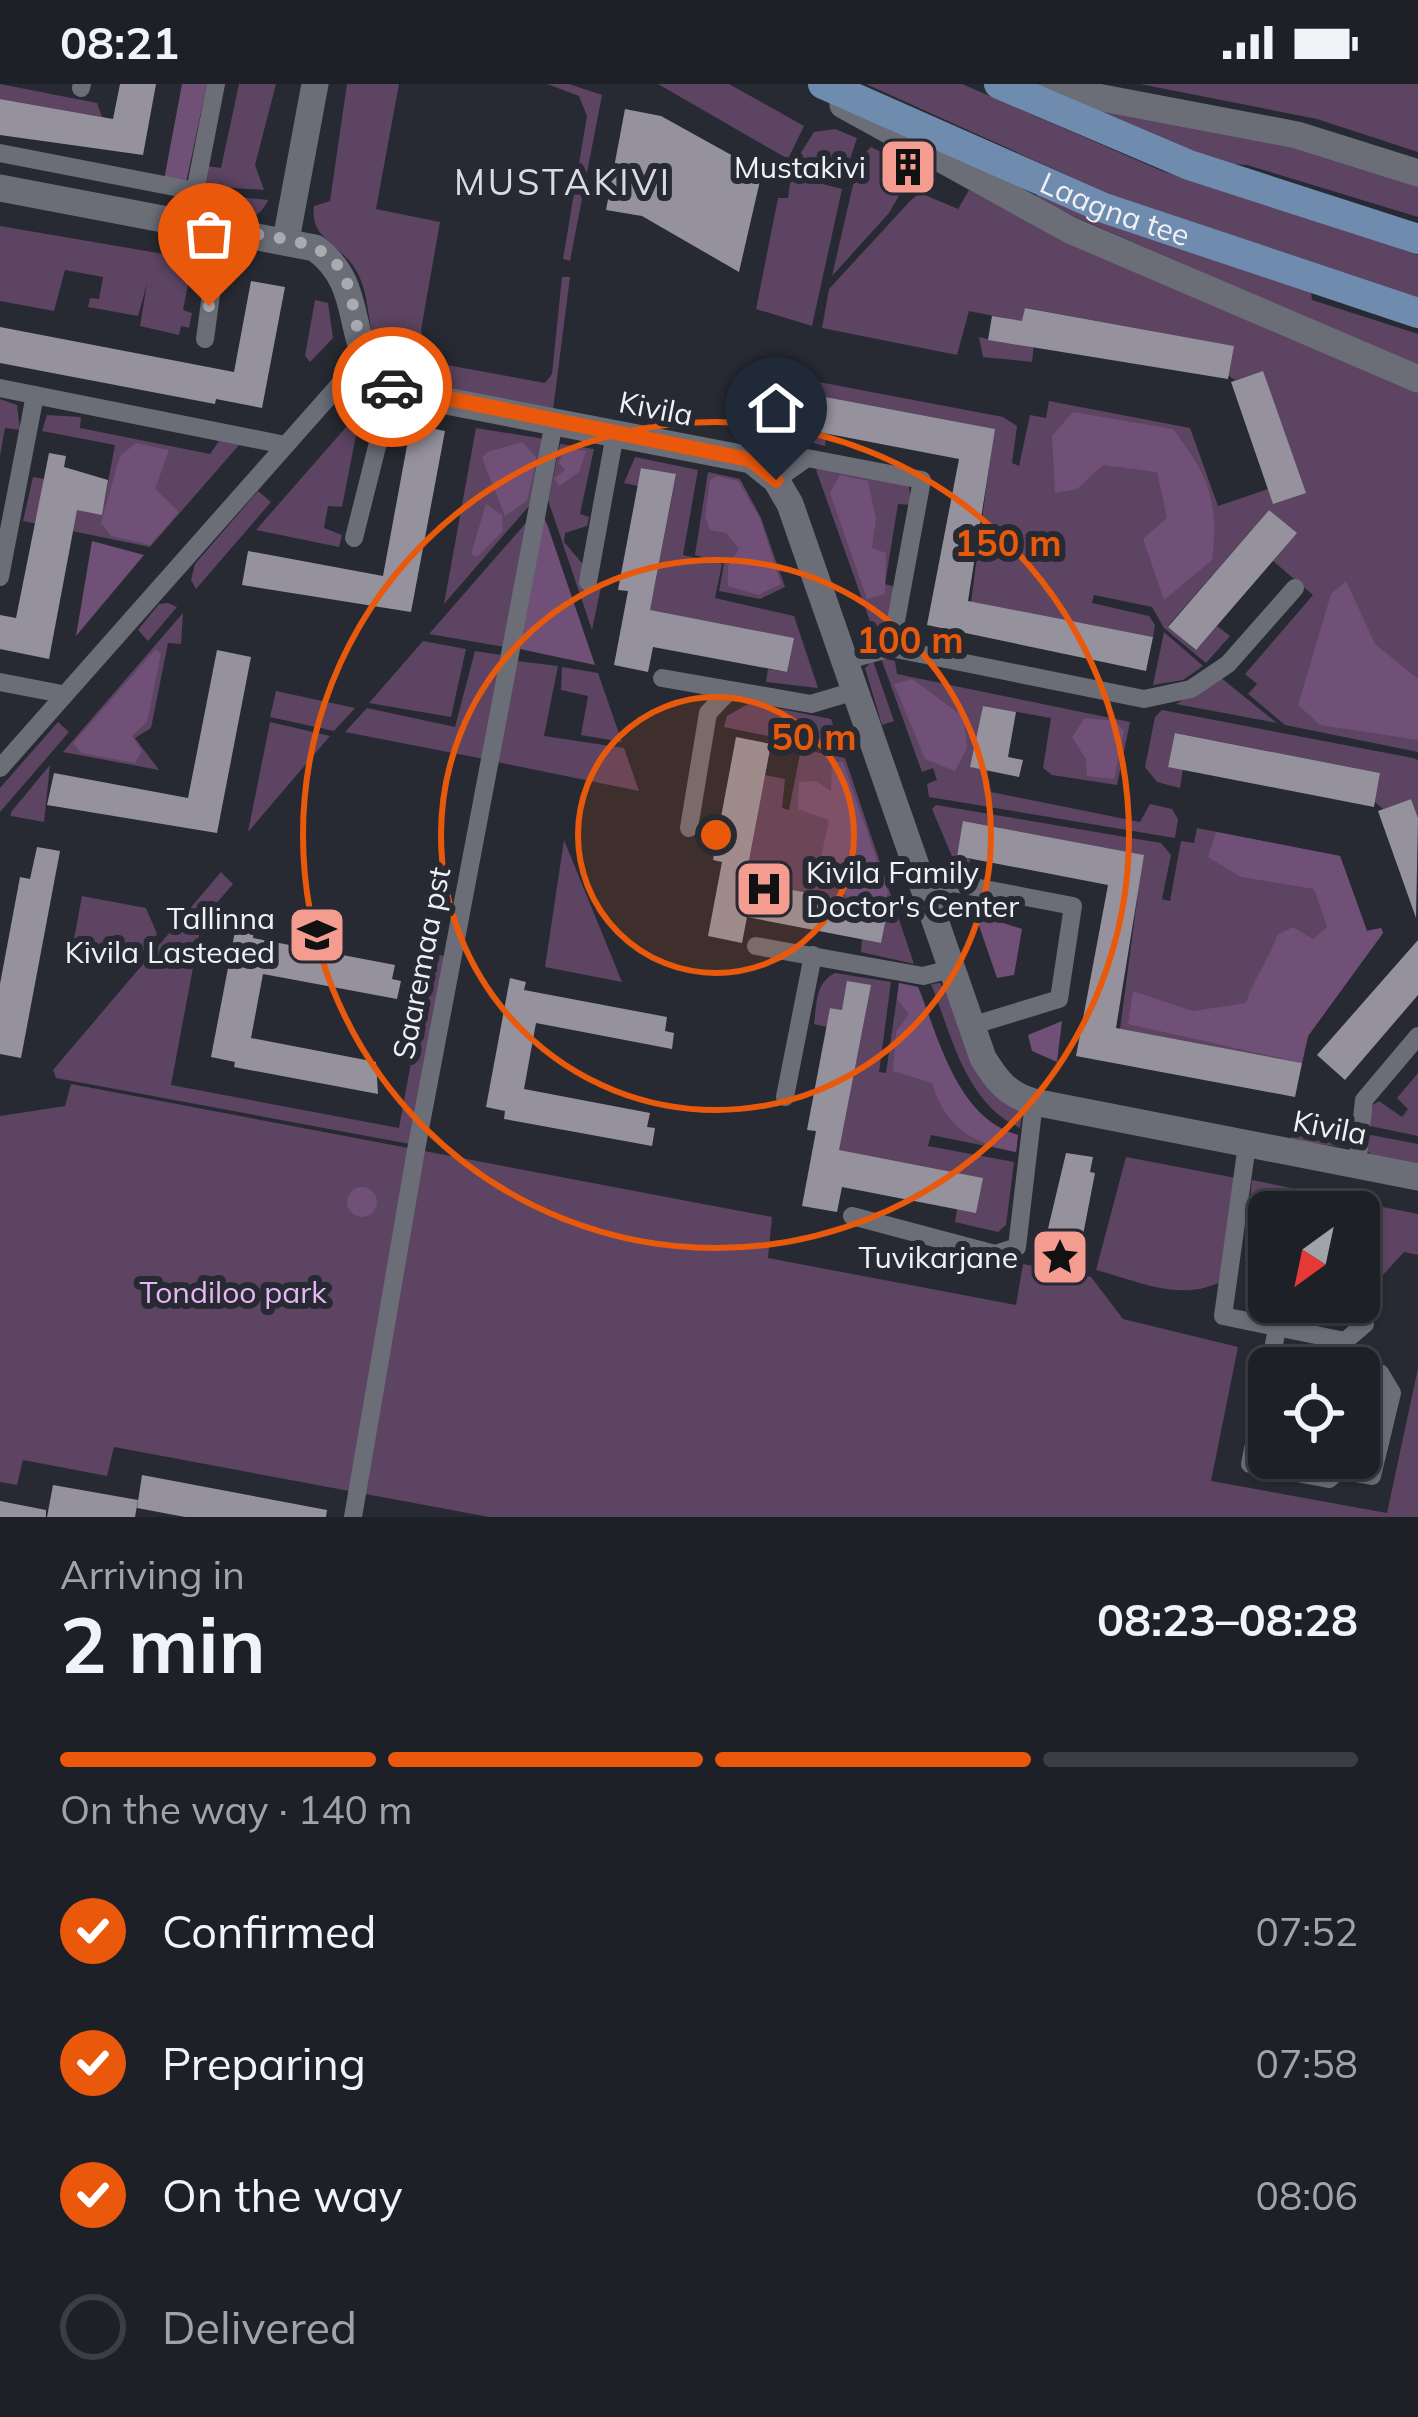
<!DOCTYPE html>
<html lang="en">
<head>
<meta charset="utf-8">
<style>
	body { margin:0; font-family:Mulish,sans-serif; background:#25282e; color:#f1f3f6; height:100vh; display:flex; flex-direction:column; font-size:45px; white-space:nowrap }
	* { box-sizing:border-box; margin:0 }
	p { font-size:39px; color:#a0a3a7 }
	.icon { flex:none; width:66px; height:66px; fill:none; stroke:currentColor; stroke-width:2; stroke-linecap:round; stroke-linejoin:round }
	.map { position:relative; height:1433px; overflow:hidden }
	.side { display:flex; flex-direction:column; background:#1d2026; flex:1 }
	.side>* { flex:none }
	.needle { width:78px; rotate:213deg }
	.controls { position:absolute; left:1248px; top:1107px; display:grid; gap:24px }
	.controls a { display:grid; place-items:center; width:132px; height:132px; border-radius:18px; background:#1d2026; box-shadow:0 3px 9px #0004,0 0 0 3px #3b3e43; font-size:60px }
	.pin { position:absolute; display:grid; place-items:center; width:102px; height:102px; color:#fff; margin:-123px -51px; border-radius:50% 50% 50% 0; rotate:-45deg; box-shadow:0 0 12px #0007 }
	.pin .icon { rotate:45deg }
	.courier { position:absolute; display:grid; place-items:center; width:120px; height:120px; margin:-60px; border:9px solid #ea580c; border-radius:50%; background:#fff; color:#222; box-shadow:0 3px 15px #0007 }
	.summary em { font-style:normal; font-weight:700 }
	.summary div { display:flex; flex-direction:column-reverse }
	.summary { display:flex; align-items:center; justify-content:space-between; height:204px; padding:0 60px }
	h1 { font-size:78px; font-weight:700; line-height:90px }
	.bar { display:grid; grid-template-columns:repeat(4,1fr); gap:18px 12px; align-content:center; height:144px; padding:0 60px }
	.bar i { height:15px; border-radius:9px; background:#3b3e43 }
	.bar .active { background:#ea580c }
	.bar p { grid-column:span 4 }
	ol { padding:0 60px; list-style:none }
	li { display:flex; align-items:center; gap:36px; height:132px }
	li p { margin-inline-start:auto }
	li .icon { padding:12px; border-radius:50%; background:#ea580c; color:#fff; stroke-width:4 }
	li:last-child { color:#a0a3a7 }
	li i { width:66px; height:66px; border:6px solid #3b3e43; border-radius:50% }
	.status { display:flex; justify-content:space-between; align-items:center; height:84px; padding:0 60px; background:#1d2026; direction:ltr }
	.status svg { height:33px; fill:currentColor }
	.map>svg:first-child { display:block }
	.green { fill:#5c4462 }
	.forest { fill:#705077 }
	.building { fill:#95929d }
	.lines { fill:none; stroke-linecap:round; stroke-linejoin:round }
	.street { stroke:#6b6d77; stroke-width:18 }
	.secondary { stroke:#6b6d77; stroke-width:27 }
	.primary { stroke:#6f8caf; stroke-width:30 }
	.done { stroke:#aaabb2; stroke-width:12; stroke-dasharray:0 21.6 }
	.route { stroke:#ea580c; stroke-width:15 }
	.ring { fill:none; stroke:#e8590c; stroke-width:6 }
	.labels { text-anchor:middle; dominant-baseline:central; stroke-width:12; stroke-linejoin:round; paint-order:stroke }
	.poi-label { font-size:30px; fill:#f0f1f7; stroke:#272a32; text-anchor:end }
	.street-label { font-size:30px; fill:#f0f1f7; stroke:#272a32 }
	.park-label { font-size:30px; fill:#e9b6f5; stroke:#272a32 }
	.quarter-label { font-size:36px; letter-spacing:3px; fill:#d8dbe6; stroke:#272a32 }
	.centre { fill:#e8590c; stroke:#272a32; stroke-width:6 }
	.ring-label { font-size:36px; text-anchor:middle; font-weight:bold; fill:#e8590c; stroke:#272a32; stroke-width:12; stroke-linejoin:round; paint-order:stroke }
</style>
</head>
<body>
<div class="status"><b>08:21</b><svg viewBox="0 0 49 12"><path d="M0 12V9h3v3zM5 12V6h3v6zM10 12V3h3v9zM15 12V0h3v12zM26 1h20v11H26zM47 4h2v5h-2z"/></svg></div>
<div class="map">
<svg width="1418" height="1433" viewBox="0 0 1418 1433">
	<rect width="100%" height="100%" fill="#272a32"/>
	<g class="green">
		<polygon points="0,0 97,19 102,33 0,15"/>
		<polygon points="239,0 276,0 255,81 264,106 203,102 207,82 221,84"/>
		<path d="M 347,0 L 399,0 L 376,125 L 440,138 L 421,246 L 425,277 L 545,299 L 552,290 L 562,193 L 570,193 L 553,326 C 509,317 402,311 379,269 C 366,244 371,213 357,188 C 343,161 309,156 314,122 L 330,117 Z"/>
		<polygon points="547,0 569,0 602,11 570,177 563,175 587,32 579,12"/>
		<polygon points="658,0 729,0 804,42 788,75"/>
		<polygon points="866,0 962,0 1162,87 1418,171 1418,214 1140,124"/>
		<polygon points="1140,0 1418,0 1418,68 1317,35"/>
		<polygon points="1066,17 1269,53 1418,95 1418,133 1247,81 1220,79"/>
		<polygon points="835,45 857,54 844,94 815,90 795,78 814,48"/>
		<polygon points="871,63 899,77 904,103 889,129 832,192 859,75"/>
		<polygon points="791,92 842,105 812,242 756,225 778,114 788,114"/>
		<polygon points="969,106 1079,163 1418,306 1418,668 1285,641 1248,610 1257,600 1245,590 1313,511 1273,477 1296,449 1269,426 1168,542 1195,566 1217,542 1230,552 1206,579 1164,544 1152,523 1094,511 1092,519 1149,532 1155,541 1153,553 971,518 994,345 815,311 808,345 826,349 825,362 798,355 803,295 1003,333 1017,342 1012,379 1019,382 1030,331 1046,334 1049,317 1190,344 1218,422 1268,405 1262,288 1235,296 1228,291 1233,262 1026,224 1018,256 1034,260 1032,278 983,273 979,253 1005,259 1009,235 969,227 957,271 822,244 829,205 910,117 920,109 958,125"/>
		<polygon points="1037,110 1311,208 1312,216 1418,250 1418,282 1034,115"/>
		<path d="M 239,113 L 268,116 C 257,141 235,138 211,130 L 215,115 Z"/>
		<polygon points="0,142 193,175 183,226 192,229 189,244 181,242 179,251 140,242 147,200 138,232 88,223 90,214 99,215 103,193 65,186 54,227 0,217"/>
		<polygon points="315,216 328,219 333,254 310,278 305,272"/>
		<polygon points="0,315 17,321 20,346 5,344 0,372"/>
		<polygon points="361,326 342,423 328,422 324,444 342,451 339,463 256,446"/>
		<polygon points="47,331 81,333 80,344 210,370 219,357 239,361 150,463 23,437 33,393 44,395 40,419 102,430 115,361 42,347"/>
		<polygon points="476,344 545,355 535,415 444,520"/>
		<polygon points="560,360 594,365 580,430 589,433 587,442 565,449 564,458 587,485 585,499 601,503 592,546 548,416"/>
		<polygon points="635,373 698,386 683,471 722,480 715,514 794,532 818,604 766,598 768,585 787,588 793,554 641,525 653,511 676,391 642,384 638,402 624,399"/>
		<polygon points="820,383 908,399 912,421 898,420 885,500 896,503 895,533 877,557 816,386"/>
		<polygon points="708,388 740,395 761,434 785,503 760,515 719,507 724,479 695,471"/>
		<polygon points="258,407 271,418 196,505 191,496 195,480"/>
		<polygon points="531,433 505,563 429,550"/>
		<polygon points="168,519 177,523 148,557 138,546 159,520"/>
		<polygon points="183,529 181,560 168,559 151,644 135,654 159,686 63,668"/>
		<polygon points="1164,548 1203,582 1183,596 1153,601"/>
		<polygon points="423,557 466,565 451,633 369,619"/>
		<polygon points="475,567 501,571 484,675 345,648 367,624 455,643"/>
		<polygon points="881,574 895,577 897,590 1130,638 1117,701 1052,691 1043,684 1051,634 983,622 971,683 987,686 991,708 1140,738 1150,720 1172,725 1178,735 1175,754 929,713 927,700 937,696 933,684 922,688"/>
		<polygon points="517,577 558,582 544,652 624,664 639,707 497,678"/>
		<polygon points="873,577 894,637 882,641 865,584"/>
		<polygon points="562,583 598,589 622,658 581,651 588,612 561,606"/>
		<polygon points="1220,593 1277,639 1176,620"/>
		<polygon points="276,607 355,624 334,647 270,633"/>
		<polygon points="750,619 831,635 842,667 724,643 727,632"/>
		<polygon points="1162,626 1413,674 1418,676 1418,734 1411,715 1383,725 1375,718 1380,689 1176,649 1168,682 1183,685 1180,704 1157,698 1145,683 1155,633"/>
		<polygon points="58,638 69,648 0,728 0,704"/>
		<polygon points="270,638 330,652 248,748"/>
		<polygon points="801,665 845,674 914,880 861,868 862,855 881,859 887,824 735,795 765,691 785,695 782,724 789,726"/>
		<polygon points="50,681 44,738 11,732 11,728"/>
		<polygon points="936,721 1161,759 1171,771 1162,815 1170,817 1181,757 1194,759 1197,744 1340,772 1367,847 1381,844 1383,849 1308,952 1302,979 1120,945 1143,771 964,737 957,771 970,775 967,791 959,789 932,725"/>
		<polygon points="564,756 622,898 545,883"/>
		<polygon points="221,788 233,800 202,836 171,1001 399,1044 431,870 446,872 410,1060 56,994 53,986"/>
		<polygon points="82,812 146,824 157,850 141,869 74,855"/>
		<path d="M 835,889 L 891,898 L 879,988 L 886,989 L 899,899 L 918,903 C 939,955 957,1034 1018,1051 L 1016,1068 L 931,1051 L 928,1062 L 1014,1078 L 1006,1141 L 998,1148 L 955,1138 L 957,1125 L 982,1094 L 830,1065 L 865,931 L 831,924 L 827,943 L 814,940 C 817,919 815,899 835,889 Z"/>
		<path d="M 940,899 L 1022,1032 L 1020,1044 C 965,1019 952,952 931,900 Z"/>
		<polygon points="1418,989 1418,1052 1370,1042 1371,1022 1379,1017 1402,1033 1408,1025 1397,1014"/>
		<polygon points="71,1000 772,1133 768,1174 1016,1221 1023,1180 1091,1193 1123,1235 1238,1263 1211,1397 1387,1429 1418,1284 1418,1433 489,1433 114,1363 107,1392 23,1376 17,1401 0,1398 0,1032 65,1022"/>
		<polygon points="1295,1037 1350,1047 1347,1063 1290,1057"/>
		<polygon points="1366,1050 1418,1060 1418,1081 1373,1072 1363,1063"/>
		<path d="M 1126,1073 L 1236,1094 L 1229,1193 C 1186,1221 1141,1198 1096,1186 Z"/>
		<polygon points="1252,1096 1355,1117 1354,1128 1269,1128 1269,1142 1248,1136"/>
		<polygon points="1373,1121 1418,1130 1418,1171 1404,1168 1359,1217 1359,1187"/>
	</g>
	<g class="forest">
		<polygon points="182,0 207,0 186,99 164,96"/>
		<path d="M 1073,328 L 1173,345 C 1209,392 1219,417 1212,476 L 1164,516 L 1143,455 L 1167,434 L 1157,388 L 1103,381 L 1077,405 L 1055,409 L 1052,352 Z"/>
		<polygon points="522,358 537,374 527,417 505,432 482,374 487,368"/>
		<polygon points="136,359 169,366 155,405 179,428 150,461 111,452 101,439 120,372"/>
		<polygon points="564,364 586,367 579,388 559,402 554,394 565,386 559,379"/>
		<polygon points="840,391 868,397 876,435 872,464 886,469 885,510 867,515 830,409"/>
		<polygon points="717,392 738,397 760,434 781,500 758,511 728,502 728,482 739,465 726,449 710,446 705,433 710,396"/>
		<polygon points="486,420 502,431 503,447 477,473 471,470"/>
		<polygon points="544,434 547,440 595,581 520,565"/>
		<polygon points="92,457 144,471 76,552"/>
		<polygon points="1346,497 1375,560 1418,595 1418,656 1320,641 1298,621 1331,510"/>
		<polygon points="155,566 161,569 147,638 132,652 142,667 135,679 81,669 73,659"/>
		<polygon points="912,595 964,633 967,664 955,687 925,675 894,600"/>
		<polygon points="1085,634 1115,637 1124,647 1114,695 1087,692 1086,675 1072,653"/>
		<polygon points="832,678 843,678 888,808 886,816 848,814 819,783 829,736 798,725 799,698 816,697 831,707"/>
		<path d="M 1216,748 L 1340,772 L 1367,847 L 1381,844 L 1383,849 L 1308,952 L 1302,979 L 1128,940 L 1133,907 L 1193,927 L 1246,919 C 1254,893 1269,876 1277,851 L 1293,843 L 1313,855 L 1327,843 L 1314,805 L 1241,793 L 1208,773 Z"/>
		<polygon points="975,830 1022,845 1014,891 997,894"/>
		<path d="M 899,899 L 918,903 C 939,955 957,1034 1018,1051 L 1016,1068 C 972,1059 945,1043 932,999 L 893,987 L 896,948 L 909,930 L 897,915 Z"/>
		<polygon points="1062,937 1057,978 1032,967 1028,951"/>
		<circle cx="362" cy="1118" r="15"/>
	</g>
	<g class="building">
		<polygon points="120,0 156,0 143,71 0,51 0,15 113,35"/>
		<polygon points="625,25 661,32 762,88 739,188 642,132 606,126"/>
		<polygon points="251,197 285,203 262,324 216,315 215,320 0,279 0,243 234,288"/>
		<polygon points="1025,224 1234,262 1228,295 988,256 992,232 1022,237"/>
		<polygon points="1263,287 1306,409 1273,420 1231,298"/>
		<polygon points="815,311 995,345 968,517 1153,553 1146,587 927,541 959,375 808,346 810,336 774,330 777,314 813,321"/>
		<polygon points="411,340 445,347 411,528 242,501 248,467 383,492"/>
		<polygon points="49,369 66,372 64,383 108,396 102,431 77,426 49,575 0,565 0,531 16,534"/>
		<polygon points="641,384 676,390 650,526 794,554 787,588 653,563 648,588 614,581 628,507 618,506"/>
		<polygon points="1269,426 1297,449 1196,566 1168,543"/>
		<polygon points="217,566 251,573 217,749 47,721 54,689 188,714"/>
		<polygon points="983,622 1016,628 1008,673 1023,676 1019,693 970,683"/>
		<polygon points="1175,649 1380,689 1374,723 1168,683"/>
		<polygon points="736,653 771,660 745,797 888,824 881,859 747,833 742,859 708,852 722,778 713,776"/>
		<polygon points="1411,715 1418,734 1416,834 1378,727"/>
		<polygon points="963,737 1144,771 1116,944 1302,979 1295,1013 1076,972 1108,801 957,772"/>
		<polygon points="37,763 60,767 21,974 0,970 0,900 20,793 30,795"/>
		<polygon points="236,842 254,846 253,854 395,881 392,895 401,897 397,915 263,890 251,954 376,978 378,1010 234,983 235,978 211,973"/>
		<polygon points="1418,856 1418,911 1345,996 1317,971"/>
		<polygon points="510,894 526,898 524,906 667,933 665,947 674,949 672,965 536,939 524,1005 650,1029 647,1043 655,1044 652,1062 504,1035 505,1027 486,1023"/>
		<polygon points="847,897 871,901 839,1066 983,1094 976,1129 842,1103 837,1128 802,1122 816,1047 807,1046 830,924 842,926"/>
		<polygon points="1066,1069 1093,1073 1090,1088 1095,1089 1078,1177 1042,1170"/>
		<polygon points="142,1391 327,1426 326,1433 185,1433 137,1424"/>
		<polygon points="53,1401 138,1416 135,1433 47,1433"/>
		<polygon points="0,1417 46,1426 46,1433 0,1433"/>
	</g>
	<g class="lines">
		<g class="street">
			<polyline points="81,4 82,0"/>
			<polyline points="0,69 195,107"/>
			<polyline points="189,138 216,0"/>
			<polyline points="205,255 214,188 230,146"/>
			<polyline points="0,304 285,361"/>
			<polyline points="776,396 807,374 922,396 891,564"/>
			<polyline points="354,454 392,303"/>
			<polyline points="0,493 35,311"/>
			<polyline points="588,498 615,350"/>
			<polyline points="844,577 891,564 1144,615 1191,605 1228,580 1295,504"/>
			<polyline points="662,594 811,620 855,607"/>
			<polyline points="0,598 62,610"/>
			<polyline points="0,684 363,274"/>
			<polyline points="689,744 708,629 729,607"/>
			<polyline points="925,807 953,799 1073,822 1059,915 974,941"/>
			<polyline points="756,862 923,892 951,885"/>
			<polyline points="785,1013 813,871"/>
			<polyline points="1247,1061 1223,1232 1345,1257 1365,1240"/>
			<polyline points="1357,1082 1364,1016 1418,952"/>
			<polyline points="852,1132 995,1170 1017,1163 1034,1018"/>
			<polyline points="1277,1245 1250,1380 1329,1395 1339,1386 1372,1392 1392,1309 1380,1289 1292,1269"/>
			<polyline points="353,1433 416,1066 554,338"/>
		</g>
		<g class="secondary">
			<polyline points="1029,0 1297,51 1418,89"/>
			<polyline points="843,21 1070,146 1418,295"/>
			<path d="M 0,104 L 315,164 C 377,209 331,279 410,310 L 751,376 L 776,396 L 790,420 L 983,974 C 997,997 1008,1011 1034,1018 L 1418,1093"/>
			<polyline points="286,156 315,0"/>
		</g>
		<g class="primary">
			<path id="s1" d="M 823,0 L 1104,124 L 1418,229"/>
			<polyline points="999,0 1189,81 1418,155"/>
		</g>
	</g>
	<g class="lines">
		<path class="done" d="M 209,222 L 214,188 L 230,146 C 257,151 288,153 313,163 C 374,189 335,261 392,303"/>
		<polyline class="route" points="392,303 751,376 776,396"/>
	</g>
	<circle cx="716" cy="751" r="138" fill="#e8590c" fill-opacity=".12"/>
	<g class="ring">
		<circle cx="716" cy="751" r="138"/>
		<circle cx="716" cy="751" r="275"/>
		<circle cx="716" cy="751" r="413"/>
	</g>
	<defs>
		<g id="building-square" transform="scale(3)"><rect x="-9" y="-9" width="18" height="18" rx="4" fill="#f59c90" stroke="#272a32"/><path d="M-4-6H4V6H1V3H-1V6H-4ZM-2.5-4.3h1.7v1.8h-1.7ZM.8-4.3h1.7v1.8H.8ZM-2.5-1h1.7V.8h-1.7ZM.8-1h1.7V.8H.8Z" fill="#111"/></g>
		<g id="hospital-square" transform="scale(3)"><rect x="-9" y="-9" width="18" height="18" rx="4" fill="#f59c90" stroke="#272a32"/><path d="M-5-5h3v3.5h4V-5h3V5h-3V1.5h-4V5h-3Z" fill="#111"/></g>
		<g id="school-square" transform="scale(3)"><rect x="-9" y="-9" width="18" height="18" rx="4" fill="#f59c90" stroke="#272a32"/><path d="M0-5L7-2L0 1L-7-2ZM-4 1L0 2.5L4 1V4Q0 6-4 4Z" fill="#111"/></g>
		<g id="sight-square" transform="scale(3)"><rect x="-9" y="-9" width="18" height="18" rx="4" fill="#f59c90" stroke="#272a32"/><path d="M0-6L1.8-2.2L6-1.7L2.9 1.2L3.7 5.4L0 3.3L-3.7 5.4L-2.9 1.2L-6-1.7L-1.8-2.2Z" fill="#111"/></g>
	</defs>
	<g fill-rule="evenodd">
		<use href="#building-square" x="908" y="83"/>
		<use href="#hospital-square" x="764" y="805"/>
		<use href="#school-square" x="317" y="851"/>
		<use href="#sight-square" x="1060" y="1173"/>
	</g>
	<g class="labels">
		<g class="poi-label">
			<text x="866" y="83">Mustakivi</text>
			<text x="806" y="788" text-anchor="start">Kivila Family<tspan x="806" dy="34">Doctor's Center</tspan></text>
			<text x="275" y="834">Tallinna<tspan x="275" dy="34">Kivila Lasteaed</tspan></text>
			<text x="1018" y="1173">Tuvikarjane</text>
		</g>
		<g class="street-label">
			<text stroke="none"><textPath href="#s1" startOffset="318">Laagna tee</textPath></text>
			<text transform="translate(656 324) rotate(11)">Kivila</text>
			<text transform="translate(421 879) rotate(-79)">Saaremaa pst</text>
			<text transform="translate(1330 1043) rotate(11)">Kivila</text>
		</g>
		<g class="park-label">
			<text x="233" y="1208">Tondiloo park</text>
		</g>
		<g class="quarter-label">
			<text x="563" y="97">MUSTAKIVI</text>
		</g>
	</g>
	<circle cx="716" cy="751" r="18" class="centre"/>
	<g class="ring-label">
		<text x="1008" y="472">150 m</text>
		<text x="910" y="569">100 m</text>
		<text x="814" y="666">50 m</text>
	</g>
</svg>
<div class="controls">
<a><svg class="needle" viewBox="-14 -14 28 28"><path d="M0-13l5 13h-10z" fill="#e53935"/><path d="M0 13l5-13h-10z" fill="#a0a3a7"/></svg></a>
<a><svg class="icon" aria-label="locate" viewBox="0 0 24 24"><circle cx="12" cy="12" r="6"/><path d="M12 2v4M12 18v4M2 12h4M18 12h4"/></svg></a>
</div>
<div class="pin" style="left:209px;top:222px;background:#ea580c"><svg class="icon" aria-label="bag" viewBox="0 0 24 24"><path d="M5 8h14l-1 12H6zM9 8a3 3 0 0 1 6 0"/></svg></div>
<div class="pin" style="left:776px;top:396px;background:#1f2937"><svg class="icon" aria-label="home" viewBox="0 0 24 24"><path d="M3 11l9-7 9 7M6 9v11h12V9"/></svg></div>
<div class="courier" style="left:392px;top:303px"><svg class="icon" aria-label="car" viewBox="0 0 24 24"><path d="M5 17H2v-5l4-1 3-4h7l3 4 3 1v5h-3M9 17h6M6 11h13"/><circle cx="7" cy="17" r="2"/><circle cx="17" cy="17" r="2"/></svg></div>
</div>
<section class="side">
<div class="summary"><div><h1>2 min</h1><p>Arriving in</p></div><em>08:23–08:28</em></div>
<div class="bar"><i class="active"></i><i class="active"></i><i class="active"></i><i></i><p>On the way · 140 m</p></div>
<ol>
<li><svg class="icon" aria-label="check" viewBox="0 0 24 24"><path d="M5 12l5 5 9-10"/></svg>Confirmed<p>07:52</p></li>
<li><svg class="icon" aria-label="check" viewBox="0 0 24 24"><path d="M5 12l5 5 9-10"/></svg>Preparing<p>07:58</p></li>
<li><svg class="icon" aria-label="check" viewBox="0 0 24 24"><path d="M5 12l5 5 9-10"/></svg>On the way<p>08:06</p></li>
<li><i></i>Delivered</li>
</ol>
</section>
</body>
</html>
